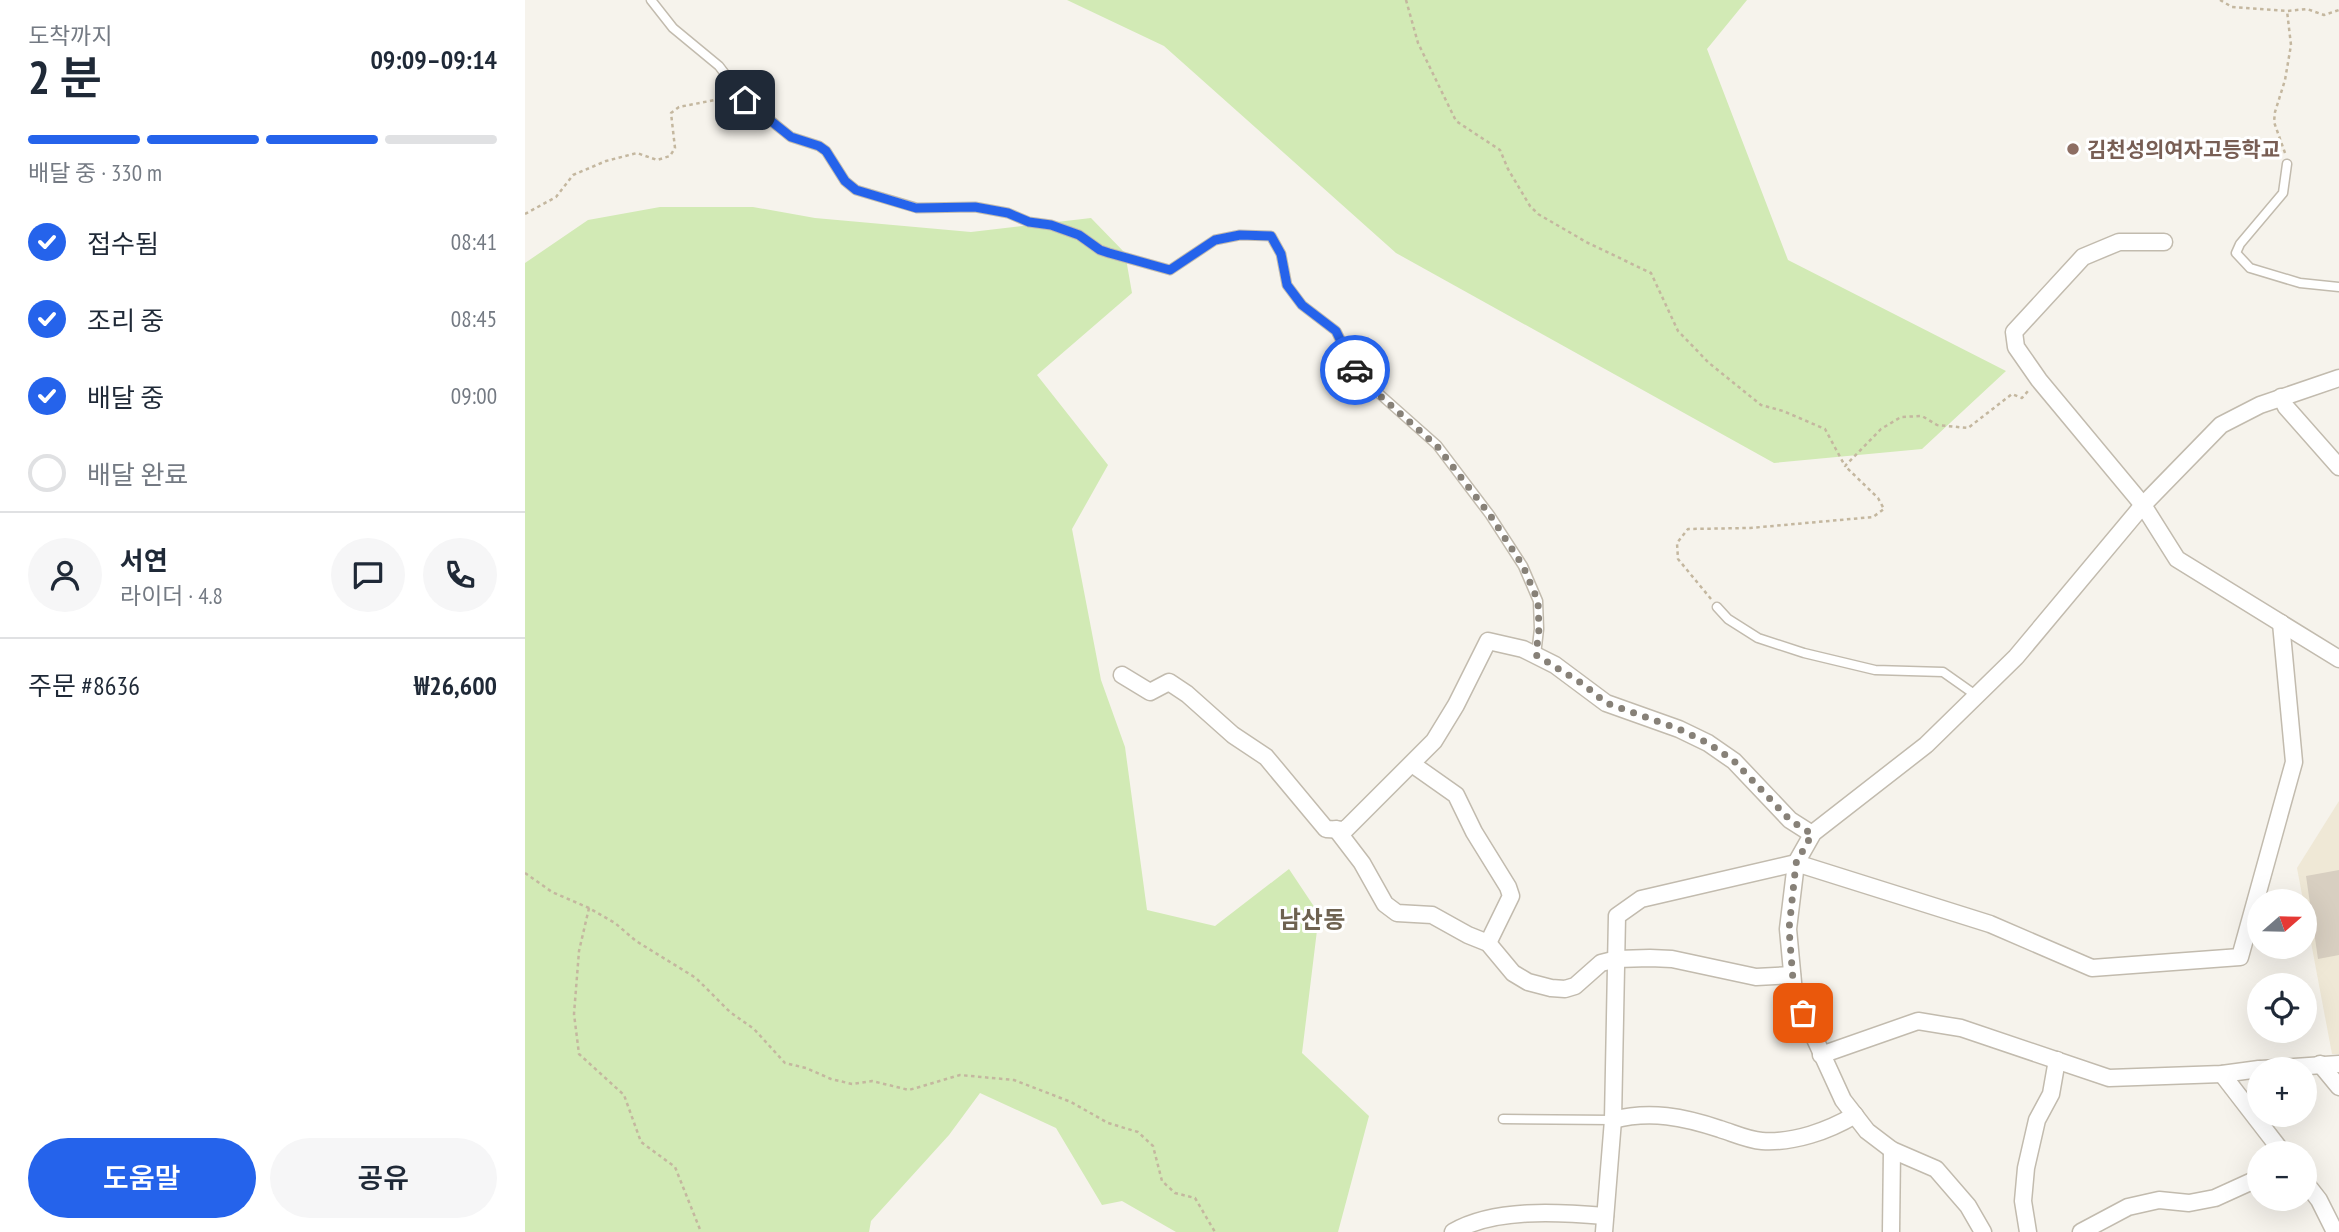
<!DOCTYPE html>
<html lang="ko">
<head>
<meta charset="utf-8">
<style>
	body { margin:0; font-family:"PT Sans Narrow","Noto Sans KR",sans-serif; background:#f6f6f7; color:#1f2937; height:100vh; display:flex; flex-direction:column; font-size:26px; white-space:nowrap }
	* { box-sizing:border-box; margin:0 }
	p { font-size:23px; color:#747a83 }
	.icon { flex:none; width:38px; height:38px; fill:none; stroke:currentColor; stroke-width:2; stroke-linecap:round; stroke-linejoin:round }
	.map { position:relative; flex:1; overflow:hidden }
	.details { display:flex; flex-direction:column; background:#fff; width:525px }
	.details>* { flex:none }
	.needle { width:46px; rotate:70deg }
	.controls { position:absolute; left:1722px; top:889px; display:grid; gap:14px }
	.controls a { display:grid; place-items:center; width:70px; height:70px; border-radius:50%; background:#fff; box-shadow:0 7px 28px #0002; font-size:35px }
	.pin { position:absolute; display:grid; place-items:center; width:60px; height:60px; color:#fff; margin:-30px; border-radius:14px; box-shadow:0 4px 10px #0006 }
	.courier { position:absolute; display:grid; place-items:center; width:70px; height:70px; margin:-35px; border:5px solid #2563eb; border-radius:50%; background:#fff; color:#222; box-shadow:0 2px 9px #0007 }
	.head em { font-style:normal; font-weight:600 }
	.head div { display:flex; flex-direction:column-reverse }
	.head { display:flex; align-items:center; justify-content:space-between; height:119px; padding:0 28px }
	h1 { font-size:46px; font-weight:600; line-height:52px }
	.bar { display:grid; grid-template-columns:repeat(4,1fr); gap:10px 7px; align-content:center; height:84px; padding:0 28px }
	.bar i { height:9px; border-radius:5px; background:#e0e1e3 }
	.bar .current { background:#2563eb }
	.bar p { grid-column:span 4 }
	.line { display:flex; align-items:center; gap:18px; padding:0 28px; border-top:2px solid #e0e1e3 }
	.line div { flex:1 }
	.round { display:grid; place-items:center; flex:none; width:74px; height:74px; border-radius:37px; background:#f6f6f7 }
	ol { padding:0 28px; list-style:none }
	li { display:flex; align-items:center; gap:21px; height:77px }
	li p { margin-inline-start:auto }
	li .icon { padding:7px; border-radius:50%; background:#2563eb; color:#fff; stroke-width:4 }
	li:last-child { color:#747a83 }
	li i { width:38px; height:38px; border:4px solid #e0e1e3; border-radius:50% }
	.cta { display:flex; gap:14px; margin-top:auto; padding:14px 28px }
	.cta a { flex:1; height:80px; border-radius:42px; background:#2563eb; color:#fff; font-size:28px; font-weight:600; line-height:80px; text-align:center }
	.cta a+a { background:#f6f6f7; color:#1f2937 }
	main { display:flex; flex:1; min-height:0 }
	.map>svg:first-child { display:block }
	.education { fill:#efe8d6 }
	.green { fill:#d2eab5 }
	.building { fill:#d8cfc1 }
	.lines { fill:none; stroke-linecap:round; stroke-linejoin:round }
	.service-casing { stroke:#c2bbae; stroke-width:11 }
	.minor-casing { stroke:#c2bbae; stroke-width:19 }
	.path { stroke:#c4b79f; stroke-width:2.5; stroke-dasharray:3.5 3.5; stroke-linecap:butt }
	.service { stroke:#fff; stroke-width:8 }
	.minor { stroke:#fff; stroke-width:16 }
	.done { stroke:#878178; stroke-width:7; stroke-dasharray:0 12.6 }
	.route { stroke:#2563eb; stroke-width:9 }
	.education-dot { fill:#8d6e63; stroke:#fff; stroke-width:2.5 }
	.labels { text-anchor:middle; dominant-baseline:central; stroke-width:6; stroke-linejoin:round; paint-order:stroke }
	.education-label { font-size:21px; font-weight:bold; fill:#785e54; stroke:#fff; text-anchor:start }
	.quarter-label { font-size:24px; font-weight:bold; fill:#6e6250; stroke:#fff }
</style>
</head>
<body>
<main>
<section class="details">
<div class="head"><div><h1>2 분</h1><p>도착까지</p></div><em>09:09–09:14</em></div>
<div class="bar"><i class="current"></i><i class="current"></i><i class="current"></i><i></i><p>배달 중 · 330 m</p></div>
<ol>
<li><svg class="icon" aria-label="check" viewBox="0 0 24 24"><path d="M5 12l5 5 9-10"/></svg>접수됨<p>08:41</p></li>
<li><svg class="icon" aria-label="check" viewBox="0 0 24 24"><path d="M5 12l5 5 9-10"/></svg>조리 중<p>08:45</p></li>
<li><svg class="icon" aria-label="check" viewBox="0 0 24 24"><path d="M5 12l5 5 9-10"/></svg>배달 중<p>09:00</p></li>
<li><i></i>배달 완료</li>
</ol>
<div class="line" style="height:126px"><a class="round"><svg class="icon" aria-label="person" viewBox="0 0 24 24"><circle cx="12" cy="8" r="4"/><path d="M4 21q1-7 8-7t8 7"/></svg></a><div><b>서연</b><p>라이더 · 4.8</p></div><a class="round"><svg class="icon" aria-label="chat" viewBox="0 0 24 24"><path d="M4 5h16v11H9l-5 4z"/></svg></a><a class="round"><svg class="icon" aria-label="phone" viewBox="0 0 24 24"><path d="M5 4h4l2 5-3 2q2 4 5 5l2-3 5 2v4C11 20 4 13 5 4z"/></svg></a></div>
<div class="line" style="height:91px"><div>주문 #8636</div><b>₩26,600</b></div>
<div class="cta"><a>도움말</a><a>공유</a></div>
</section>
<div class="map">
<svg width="1814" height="1232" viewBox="0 0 1814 1232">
	<rect width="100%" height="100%" fill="#f6f3ec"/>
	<polygon class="education" points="1814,801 1814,1054 1807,1054 1772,868"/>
	<g class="green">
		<polygon points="542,0 1222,0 1182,49 1263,260 1481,371 1397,449 1249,463 871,253 639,46"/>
		<polygon points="135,207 228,207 290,218 446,232 566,218 600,253 607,293 512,375 583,465 547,529 576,680 600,747 622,910 690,926 764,869 794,914 777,1053 844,1116 813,1232 651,1232 597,1201 577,1205 531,1128 455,1093 424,1135 346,1221 344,1232 0,1232 0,263 63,220"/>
	</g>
	<polygon class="building" points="1814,870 1814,955 1793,959 1781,876"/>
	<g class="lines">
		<g class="service-casing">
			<g id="service">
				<polyline points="126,0 148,28 194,66 220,100 266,137 294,146 301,151 320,181 331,190 392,208 450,207 483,213 504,222 526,225 554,235 575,250 584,253 645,270 690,240 715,235 746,236 756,254 762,285 777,305 811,331 832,374 912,445 965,515 998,566 1013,601 1014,629 1011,655"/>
				<polyline points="1762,164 1758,193 1715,244 1711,253 1725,268 1775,283 1814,287"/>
				<polyline points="1192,607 1203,619 1233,638 1279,653 1350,670 1418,672 1452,696"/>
				<polyline points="978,1119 1088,1120"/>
			</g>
		</g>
		<g class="minor-casing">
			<g id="minor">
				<polyline points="1639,242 1594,242 1558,257 1489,332 1491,347 1514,380 1618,505 1652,559 1814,659"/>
				<polyline points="1756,397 1761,407 1814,467"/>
				<polyline points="597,675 625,692 644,682 662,694 708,735 741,757 801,829 820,830 909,741 931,705 963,641 998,649 1030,665 1081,703 1154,729 1183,743 1209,761 1265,820 1287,834"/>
				<polyline points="887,764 931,795 949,832 983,887 986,896 963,943"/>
				<polyline points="811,829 837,863 860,904 872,913 907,915 943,935 963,943 988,973 1003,982 1026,988 1040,989 1050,986 1076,963 1092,959 1125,958 1147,959 1231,977 1267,975"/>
				<polyline points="1296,1055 1393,1021 1436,1028 1584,1078 1697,1074 1734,1069"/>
				<polyline points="1795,1064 1814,1087"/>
				<polyline points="1736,1069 1814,1064"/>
				<polyline points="1697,1074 1758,1153"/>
				<path d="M 1088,1120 C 1125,1110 1159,1117 1195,1129 C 1208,1133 1223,1140 1237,1141 C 1269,1143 1303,1131 1330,1115"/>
				<polyline points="1780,1182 1794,1200 1810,1232"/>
				<path d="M 928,1232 C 969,1208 1033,1212 1080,1216"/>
				<polyline points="1079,1232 1088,1120 1092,916 1116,899 1271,863 1465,924 1567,968 1715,957 1769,762 1756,623"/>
				<polyline points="1366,1232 1367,1150"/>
				<polyline points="1458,1232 1443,1206 1411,1169 1367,1150 1342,1131 1318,1100 1269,993 1263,929 1271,863 1288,833 1401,745 1491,657 1618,505 1696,425 1735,405 1814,378"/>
				<polyline points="1503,1232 1498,1201 1501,1168 1512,1120 1526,1094 1532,1060"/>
				<polyline points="1556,1232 1603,1207 1634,1200 1664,1203 1690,1198 1734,1178"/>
			</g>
		</g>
		<g class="path">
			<polyline points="881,0 893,43 931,121 975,150 983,169 1005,206 1013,214 1063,243 1126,273 1153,331 1184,363 1236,405 1258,411 1300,429 1320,466 1356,429 1376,417 1397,416 1412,425 1443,428 1487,394 1497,398 1503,391"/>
			<polyline points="1695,0 1707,7 1762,11 1782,9 1799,15 1814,10"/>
			<polyline points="1760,153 1749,122 1750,112 1760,80 1766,45 1762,11"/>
			<polyline points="0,214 31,197 48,175 81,161 112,153 132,160 145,156 150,148 146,113 154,107 205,97"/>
			<polyline points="1186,599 1153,559 1152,543 1163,529 1225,528 1348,517 1359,509 1353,498 1320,466"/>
			<polyline points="0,873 27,892 64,908 90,923 111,941 171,978 205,1012 229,1029 260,1063 281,1068 306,1079 327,1084 347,1081 384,1090 435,1075 489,1080 546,1102 583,1123 613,1132 628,1146 637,1181 650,1193 670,1198 690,1232"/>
			<polyline points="64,908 54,951 49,1014 54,1054 99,1095 116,1142 150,1167 176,1232"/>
		</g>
		<use href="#service" class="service"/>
		<use href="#minor" class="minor"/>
	</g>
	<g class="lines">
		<polyline class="done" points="830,370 853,394 912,446 965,515 998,566 1013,601 1014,629 1011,655 1058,684 1081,703 1154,729 1183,743 1209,761 1265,820 1287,834 1271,863 1264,929 1269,993 1278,1013"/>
		<polyline class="route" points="220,100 266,137 294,146 301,151 320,181 331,190 391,208 450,207 483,213 504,222 526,225 554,235 575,250 584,253 645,270 690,240 715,235 746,236 756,254 762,285 777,305 811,331 830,370"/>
	</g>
	<circle class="education-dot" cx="1548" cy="149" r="7"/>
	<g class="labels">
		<g class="education-label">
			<text x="1562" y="149">김천성의여자고등학교</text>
		</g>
		<g class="quarter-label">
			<text x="787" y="919">남산동</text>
		</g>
	</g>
</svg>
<div class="controls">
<a><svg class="needle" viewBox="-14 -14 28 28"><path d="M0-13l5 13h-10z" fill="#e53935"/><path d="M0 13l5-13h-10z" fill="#747a83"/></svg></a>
<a><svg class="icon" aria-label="locate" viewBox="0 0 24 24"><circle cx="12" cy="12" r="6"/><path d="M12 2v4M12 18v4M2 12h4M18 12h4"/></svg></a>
<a>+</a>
<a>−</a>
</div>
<div class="pin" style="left:1278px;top:1013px;background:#ea580c"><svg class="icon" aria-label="bag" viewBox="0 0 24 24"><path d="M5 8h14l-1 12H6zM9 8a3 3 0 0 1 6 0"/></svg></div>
<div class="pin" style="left:220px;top:100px;background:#1f2937"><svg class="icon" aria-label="home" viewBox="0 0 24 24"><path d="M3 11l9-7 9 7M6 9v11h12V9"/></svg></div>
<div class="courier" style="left:830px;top:370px"><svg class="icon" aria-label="car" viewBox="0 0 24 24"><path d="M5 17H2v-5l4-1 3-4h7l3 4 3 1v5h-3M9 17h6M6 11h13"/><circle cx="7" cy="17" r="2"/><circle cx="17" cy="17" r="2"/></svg></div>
</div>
</main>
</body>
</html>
